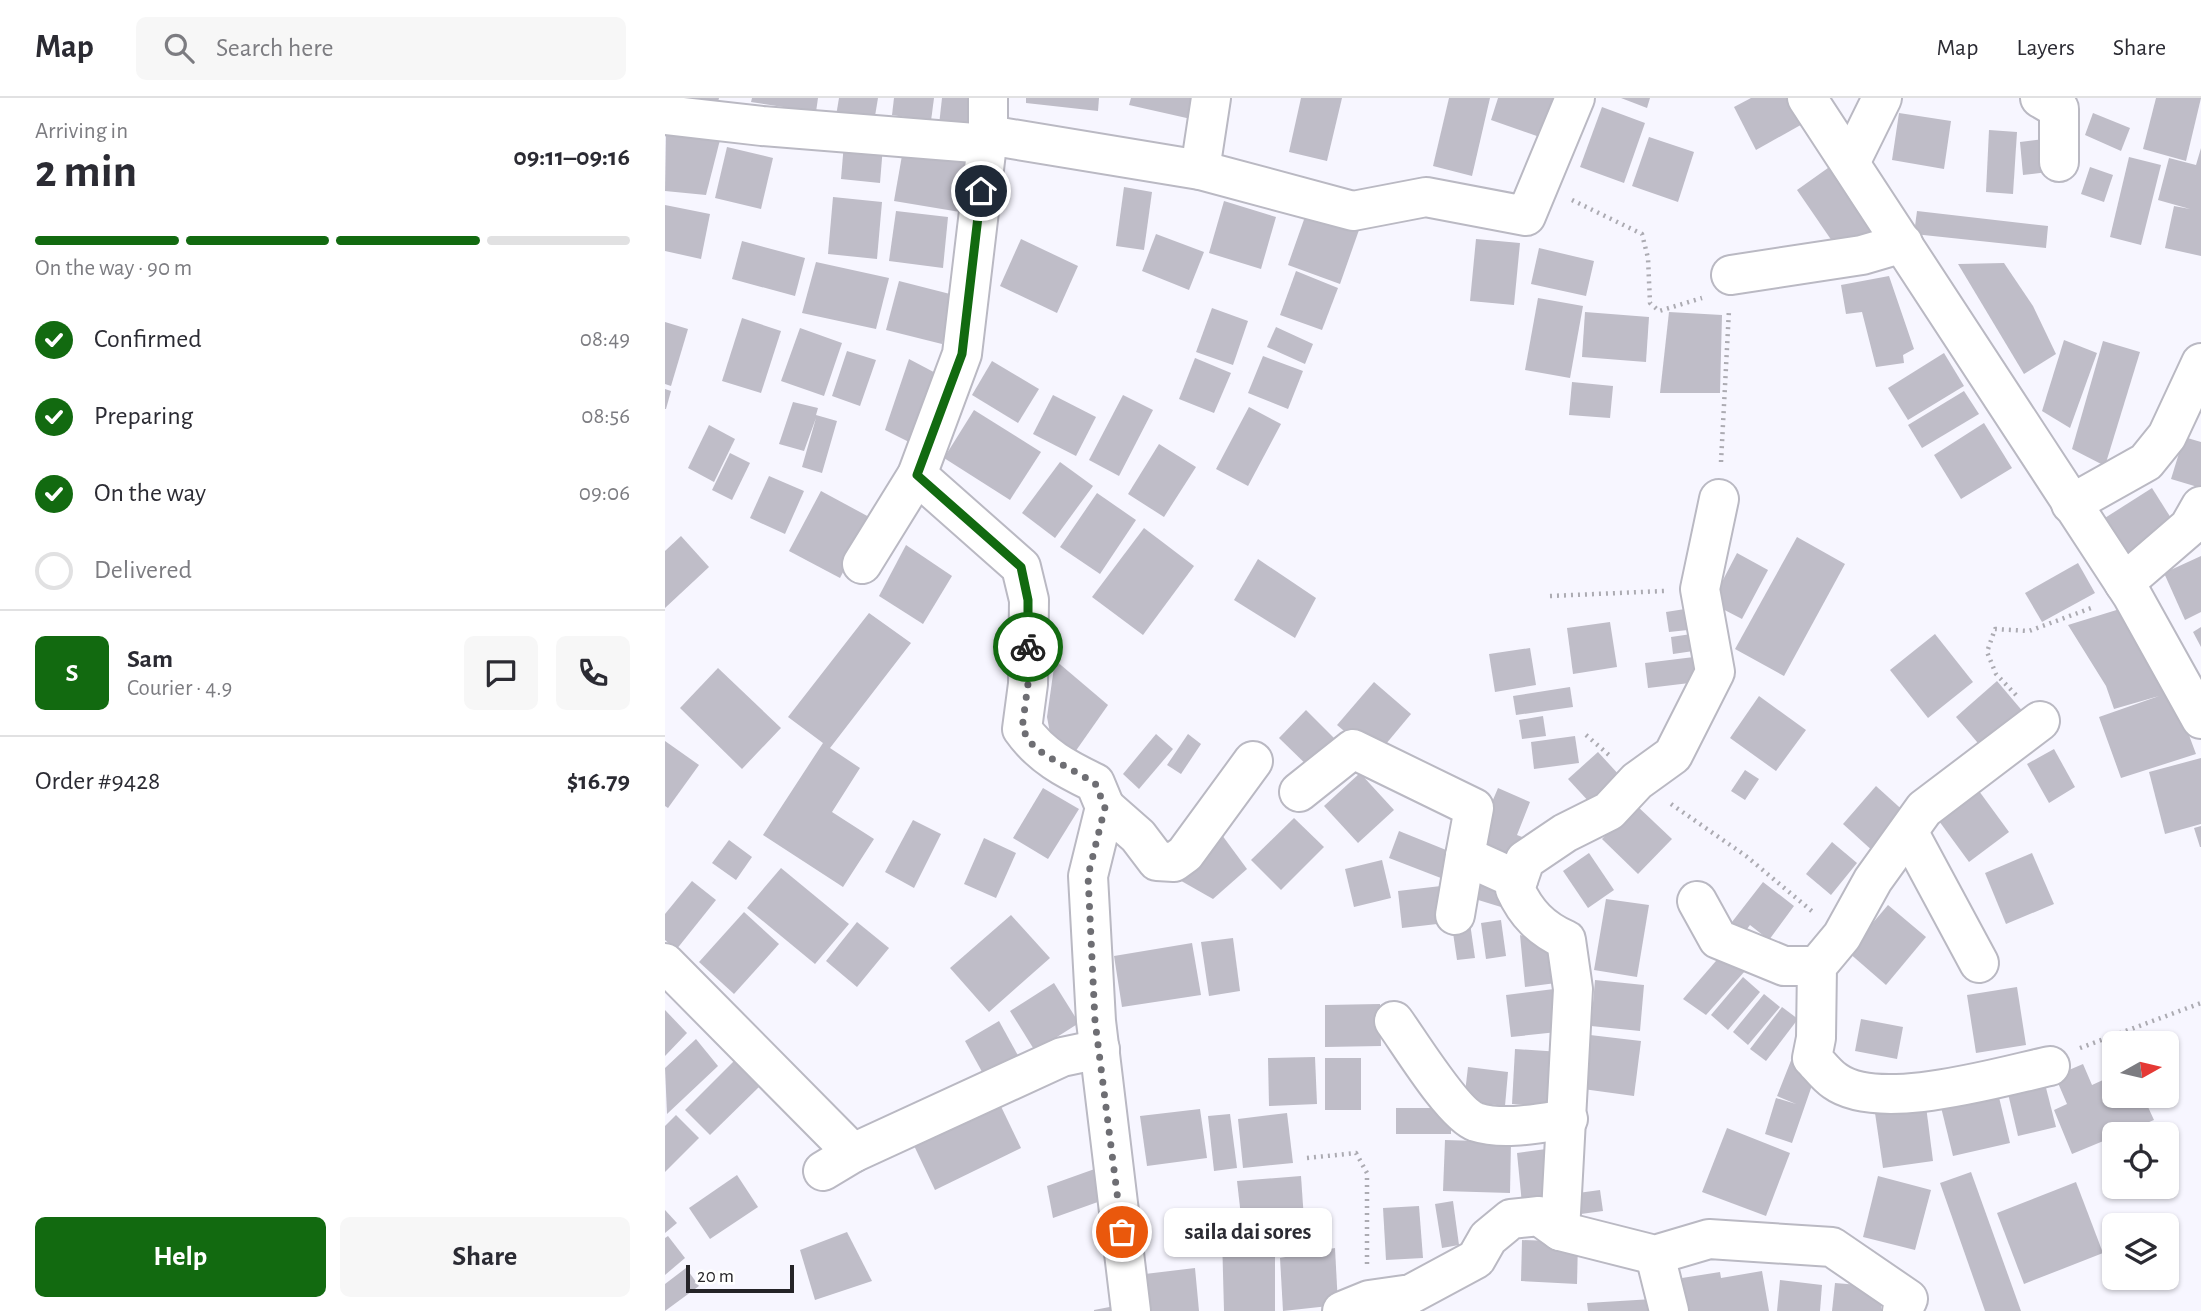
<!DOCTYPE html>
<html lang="en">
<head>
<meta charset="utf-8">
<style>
	body { margin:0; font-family:"Alegreya Sans",sans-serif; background:#f7f7f7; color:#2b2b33; height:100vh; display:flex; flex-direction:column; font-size:26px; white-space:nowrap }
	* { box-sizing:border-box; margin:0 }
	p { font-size:23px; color:#7c7c81 }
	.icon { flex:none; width:38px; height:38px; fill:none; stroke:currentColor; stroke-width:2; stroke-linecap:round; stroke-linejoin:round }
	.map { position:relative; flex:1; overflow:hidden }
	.details { display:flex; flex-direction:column; background:#fff; width:665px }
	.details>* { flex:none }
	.needle { width:46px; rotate:82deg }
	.buttons { position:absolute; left:1437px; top:933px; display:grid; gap:14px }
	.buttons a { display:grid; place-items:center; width:77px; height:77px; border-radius:10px; background:#fff; box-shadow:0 2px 5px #0004; font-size:35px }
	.scale { position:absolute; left:21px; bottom:18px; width:108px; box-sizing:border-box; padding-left:7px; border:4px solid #252428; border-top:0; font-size:19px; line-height:24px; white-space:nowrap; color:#252428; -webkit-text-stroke:5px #fff; paint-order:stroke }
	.pin { position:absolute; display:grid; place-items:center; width:60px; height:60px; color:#fff; margin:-30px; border:4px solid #fff; border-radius:50%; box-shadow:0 2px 7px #0007 }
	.courier { position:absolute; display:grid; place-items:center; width:70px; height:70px; margin:-35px; border:5px solid #126a10; border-radius:50%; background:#fff; color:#222; box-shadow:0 2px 9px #0007 }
	.bubble { position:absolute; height:49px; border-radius:10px; background:#fff; box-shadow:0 2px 5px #0004; font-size:23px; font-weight:700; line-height:49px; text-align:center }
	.headline em { font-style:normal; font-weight:700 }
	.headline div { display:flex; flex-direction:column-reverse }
	.headline { display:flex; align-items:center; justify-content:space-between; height:119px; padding:0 35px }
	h1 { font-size:46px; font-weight:700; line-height:52px }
	.bar { display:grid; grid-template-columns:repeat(4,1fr); gap:10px 7px; align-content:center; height:84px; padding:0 35px }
	.bar i { height:9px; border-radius:5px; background:#e1e1e2 }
	.bar .active { background:#126a10 }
	.bar p { grid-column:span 4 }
	.line { display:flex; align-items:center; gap:18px; padding:0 35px; border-top:2px solid #e1e1e2 }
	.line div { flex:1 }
	.round { display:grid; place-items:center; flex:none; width:74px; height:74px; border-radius:10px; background:#f7f7f7 }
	ol { padding:0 35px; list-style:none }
	li { display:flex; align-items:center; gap:21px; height:77px }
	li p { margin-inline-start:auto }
	li .icon { padding:7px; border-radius:50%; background:#126a10; color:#fff; stroke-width:4 }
	li:last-child { color:#7c7c81 }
	li i { width:38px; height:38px; border:4px solid #e1e1e2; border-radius:50% }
	.action { display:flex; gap:14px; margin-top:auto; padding:14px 35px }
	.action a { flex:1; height:80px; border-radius:10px; background:#126a10; color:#fff; font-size:28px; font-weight:700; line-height:80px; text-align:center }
	.action a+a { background:#f7f7f7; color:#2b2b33 }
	header { display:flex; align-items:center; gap:42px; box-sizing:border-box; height:98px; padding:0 35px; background:#fff; border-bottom:2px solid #e1e1e2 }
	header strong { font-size:33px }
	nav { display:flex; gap:38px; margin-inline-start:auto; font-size:24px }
	.search { width:490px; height:63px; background:#f7f7f7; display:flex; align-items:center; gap:18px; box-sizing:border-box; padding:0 24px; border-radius:10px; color:#7c7c81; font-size:26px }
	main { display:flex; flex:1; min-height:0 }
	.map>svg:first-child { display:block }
	.building { fill:#bfbdc8 }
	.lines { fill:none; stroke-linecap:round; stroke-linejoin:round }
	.minor-casing { stroke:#bab9c3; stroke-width:42 }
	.path { stroke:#acabb2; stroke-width:4.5; stroke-dasharray:2 5; stroke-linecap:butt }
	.minor { stroke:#fff; stroke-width:38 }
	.done { stroke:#6e6e73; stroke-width:7; stroke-dasharray:0 12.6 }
	.route { stroke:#126a10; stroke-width:9 }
</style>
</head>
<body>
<header>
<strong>Map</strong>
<div class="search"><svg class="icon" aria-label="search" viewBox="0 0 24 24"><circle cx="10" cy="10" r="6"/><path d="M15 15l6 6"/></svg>Search here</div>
<nav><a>Map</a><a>Layers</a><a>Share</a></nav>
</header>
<main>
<section class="details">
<div class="headline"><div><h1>2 min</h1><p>Arriving in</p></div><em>09:11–09:16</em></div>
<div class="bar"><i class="active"></i><i class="active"></i><i class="active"></i><i></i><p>On the way · 90 m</p></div>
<ol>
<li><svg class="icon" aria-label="check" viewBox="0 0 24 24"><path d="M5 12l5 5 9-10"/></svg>Confirmed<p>08:49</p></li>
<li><svg class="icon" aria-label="check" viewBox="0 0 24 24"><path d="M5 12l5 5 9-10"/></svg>Preparing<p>08:56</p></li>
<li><svg class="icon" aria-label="check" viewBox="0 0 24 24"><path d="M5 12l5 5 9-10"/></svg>On the way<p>09:06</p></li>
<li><i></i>Delivered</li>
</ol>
<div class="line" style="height:126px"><b class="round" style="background:#126a10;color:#fff">S</b><div><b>Sam</b><p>Courier · 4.9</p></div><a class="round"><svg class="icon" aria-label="chat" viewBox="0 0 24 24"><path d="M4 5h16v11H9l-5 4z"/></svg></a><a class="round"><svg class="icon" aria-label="phone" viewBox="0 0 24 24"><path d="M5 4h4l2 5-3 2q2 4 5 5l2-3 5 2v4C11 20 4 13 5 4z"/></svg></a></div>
<div class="line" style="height:91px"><div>Order #9428</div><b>$16.79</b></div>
<div class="action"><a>Help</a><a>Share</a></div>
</section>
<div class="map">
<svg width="1536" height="1213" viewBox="0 0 1536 1213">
	<rect width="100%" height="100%" fill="#f7f6ff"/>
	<g class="building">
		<polygon points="28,0 54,0 52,8"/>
		<polygon points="87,0 153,0 151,14 86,4"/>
		<polygon points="174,0 213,0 209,24 171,18"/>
		<polygon points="229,0 269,0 266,23 227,17"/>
		<polygon points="277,0 314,0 310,32 274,27"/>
		<polygon points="361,0 434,0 433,13 361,5"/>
		<polygon points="466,0 531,0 526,21 464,7"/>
		<polygon points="636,0 677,0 662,63 624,54"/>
		<polygon points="784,0 825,0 807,78 768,68"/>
		<polygon points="833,0 901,0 886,43 826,22"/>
		<polygon points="956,0 985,0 982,10"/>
		<polygon points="1086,0 1128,0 1141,24 1091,52 1069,9"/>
		<polygon points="1491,0 1536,0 1521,63 1478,51"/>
		<polygon points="937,9 980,25 959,85 915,69"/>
		<polygon points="1234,15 1286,23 1279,71 1227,62"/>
		<polygon points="1428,15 1465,30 1456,53 1420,37"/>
		<polygon points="1324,32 1352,34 1348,96 1321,94"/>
		<polygon points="1,33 56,38 41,97 0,93"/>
		<polygon points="984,39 1029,54 1013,104 967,88"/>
		<polygon points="1379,41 1383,74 1358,77 1355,44"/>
		<polygon points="179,45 218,48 215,85 176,81"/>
		<polygon points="239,46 312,55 301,115 229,103"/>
		<polygon points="62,49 108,60 96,111 50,100"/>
		<polygon points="1536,50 1536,158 1500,150 1509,108 1525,111 1493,102 1504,60 1531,67"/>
		<polygon points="1464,59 1496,67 1476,147 1445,139"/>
		<polygon points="1170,65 1216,133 1178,159 1132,92"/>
		<polygon points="1425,69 1448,77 1439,104 1416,96"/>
		<polygon points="459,89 487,94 479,152 451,148"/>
		<polygon points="168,99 217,104 212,161 163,156"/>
		<polygon points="559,103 611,119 596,171 544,155"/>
		<polygon points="0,107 45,116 36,161 0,153"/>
		<polygon points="231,113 283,119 278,170 224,163"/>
		<polygon points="642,113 694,132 675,186 623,167"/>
		<polygon points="1252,113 1383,128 1381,150 1249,136"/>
		<polygon points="491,136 539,154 524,192 477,173"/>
		<polygon points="356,141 413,168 392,215 335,188"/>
		<polygon points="811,141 855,145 849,207 805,203"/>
		<polygon points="77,143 140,160 130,198 67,181"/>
		<polygon points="874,150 929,163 921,198 866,186"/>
		<polygon points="151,164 224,180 211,231 137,215"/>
		<polygon points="1339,165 1368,208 1391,256 1359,276 1293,166"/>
		<polygon points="631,173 673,190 657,232 615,217"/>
		<polygon points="1224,178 1249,251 1238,257 1239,265 1211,269 1197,214 1181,216 1176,187"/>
		<polygon points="234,183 289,197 277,246 221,232"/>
		<polygon points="873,200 918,208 905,280 860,272"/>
		<polygon points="547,210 583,223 568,267 531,254"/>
		<polygon points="920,214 984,219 981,264 917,259"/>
		<polygon points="1004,214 1057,217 1055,295 995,295"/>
		<polygon points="77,220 116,233 96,295 57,283"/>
		<polygon points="0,224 23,231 6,288 0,286"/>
		<polygon points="611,229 648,246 640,266 602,249"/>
		<polygon points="135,230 177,245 159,298 116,283"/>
		<polygon points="1399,242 1432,255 1405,330 1377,313"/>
		<polygon points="1438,243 1475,254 1440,368 1407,351"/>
		<polygon points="182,253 211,262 195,308 167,298"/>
		<polygon points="1279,255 1299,288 1243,322 1223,290"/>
		<polygon points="598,258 638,273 623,311 583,295"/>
		<polygon points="530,260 566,275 549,315 514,301"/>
		<polygon points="244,261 280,280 256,350 220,332"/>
		<polygon points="327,263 374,291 353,325 307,297"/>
		<polygon points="907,284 948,288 945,320 904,317"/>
		<polygon points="0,291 6,293 1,311 0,311"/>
		<polygon points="1299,293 1314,316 1257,350 1243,327"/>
		<polygon points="388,297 431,319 411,358 368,336"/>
		<polygon points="458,297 488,312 454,378 424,362"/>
		<polygon points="128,304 153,310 151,317 172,323 157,375 137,369 151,320 139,353 114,346"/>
		<polygon points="584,309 616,326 583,388 551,371"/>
		<polygon points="309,312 376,354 345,402 279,360"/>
		<polygon points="1319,325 1347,370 1296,401 1269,357"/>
		<polygon points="44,327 70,341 49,384 23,370"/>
		<polygon points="1519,339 1536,344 1536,390 1506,381"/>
		<polygon points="494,346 531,369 499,419 463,396"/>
		<polygon points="65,355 85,365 67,402 47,392"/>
		<polygon points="395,364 428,388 390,440 357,415"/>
		<polygon points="104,378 139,393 120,436 85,420"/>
		<polygon points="1487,390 1511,428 1457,463 1432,425"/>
		<polygon points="156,393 206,420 175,480 124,453"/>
		<polygon points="432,395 471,422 435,476 395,449"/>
		<polygon points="479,430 529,468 478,537 427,499"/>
		<polygon points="16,438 44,469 0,510 0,453"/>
		<polygon points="1132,439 1180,466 1119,578 1070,551"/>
		<polygon points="241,447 287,478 258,526 214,498"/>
		<polygon points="1072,455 1103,472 1077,521 1046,505"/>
		<polygon points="1536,458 1536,514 1520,522 1499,475"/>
		<polygon points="593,461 651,500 630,540 569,502"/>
		<polygon points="1413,465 1430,495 1377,524 1360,495"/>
		<polygon points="1458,510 1508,594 1531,656 1456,680 1434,619 1494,598 1449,611 1441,588 1403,527"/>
		<polygon points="1020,511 1023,532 1004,534 1001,514"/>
		<polygon points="204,515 246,545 165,650 195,670 167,714 209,741 178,789 98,737 158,645 123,619"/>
		<polygon points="945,524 952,569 908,576 902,530"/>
		<polygon points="1536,529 1536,549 1528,534"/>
		<polygon points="1040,534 1042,551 1008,556 1006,539"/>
		<polygon points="1270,536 1308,584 1263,620 1225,572"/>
		<polygon points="865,550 871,587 830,594 824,556"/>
		<polygon points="1029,559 1033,584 983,590 980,565"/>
		<polygon points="390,562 443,607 403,664 387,646 382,619"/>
		<polygon points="53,570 116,630 77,671 15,610"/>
		<polygon points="1332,583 1365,622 1323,657 1291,619"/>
		<polygon points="709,584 746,616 710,659 672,627"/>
		<polygon points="905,589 908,609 851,617 848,598"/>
		<polygon points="1094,598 1141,632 1111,673 1065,640"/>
		<polygon points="641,612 678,649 651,676 614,640"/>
		<polygon points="878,618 881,638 857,641 854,622"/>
		<polygon points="491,636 508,651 474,691 458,676"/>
		<polygon points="523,636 536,646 516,676 502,667"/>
		<polygon points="910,638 914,665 869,671 866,644"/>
		<polygon points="0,643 34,667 3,710 0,708"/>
		<polygon points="1389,651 1410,689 1384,705 1362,666"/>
		<polygon points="933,654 956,679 926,706 903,681"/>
		<polygon points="1536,660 1536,726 1500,736 1484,674"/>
		<polygon points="1080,672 1094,681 1080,702 1066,693"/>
		<polygon points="695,675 729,712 693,745 659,708"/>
		<polygon points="1211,688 1243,717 1210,755 1178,726"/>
		<polygon points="378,690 414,711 383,761 348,740"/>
		<polygon points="833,690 865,704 852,737 862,741 849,768 808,749"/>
		<polygon points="1314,693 1344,734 1304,764 1274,723"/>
		<polygon points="970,706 1007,741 973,776 937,741"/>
		<polygon points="629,720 659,749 616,792 586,762"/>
		<polygon points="248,722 276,736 249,790 220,774"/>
		<polygon points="1536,728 1536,749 1535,749 1529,730"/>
		<polygon points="554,733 582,771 548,801 511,780"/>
		<polygon points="734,733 791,756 781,782 724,760"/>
		<polygon points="319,740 351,755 331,800 299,786"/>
		<polygon points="64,742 87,759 71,782 47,765"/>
		<polygon points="1167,744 1192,765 1166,797 1141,776"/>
		<polygon points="924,755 949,792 923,810 898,773"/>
		<polygon points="1367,755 1389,806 1341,826 1320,775"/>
		<polygon points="717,762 726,800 689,809 680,771"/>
		<polygon points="116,770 184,826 150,866 82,810"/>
		<polygon points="803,777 842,789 836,809 797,797"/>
		<polygon points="27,783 51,802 11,852 0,842 0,816"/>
		<polygon points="1098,784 1129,808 1104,842 1085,827 1073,843 1060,833"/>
		<polygon points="776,788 781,825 737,830 733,793"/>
		<polygon points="941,801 984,807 972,879 929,872"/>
		<polygon points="1223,807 1261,839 1221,887 1183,854"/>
		<polygon points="79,814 114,846 69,896 34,864"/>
		<polygon points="346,817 385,860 324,914 285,870"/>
		<polygon points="836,822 841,858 821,861 816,825"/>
		<polygon points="192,824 224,850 192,889 161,863"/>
		<polygon points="805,825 810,860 792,862 787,828"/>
		<polygon points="855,837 872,842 895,862 899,884 860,889"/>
		<polygon points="568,840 575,893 544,898 536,844"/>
		<polygon points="527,845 536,897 457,909 449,858"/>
		<polygon points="1057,856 1080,873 1041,917 1018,901"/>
		<polygon points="1078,879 1095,894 1063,932 1046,917"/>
		<polygon points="930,882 979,887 975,933 926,928"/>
		<polygon points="389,885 414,925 370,953 345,913"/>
		<polygon points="1352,889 1361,947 1311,955 1302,897"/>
		<polygon points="897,890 902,933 846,939 841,897"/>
		<polygon points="1099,896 1115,909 1083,947 1068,934"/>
		<polygon points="715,906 716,948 660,949 660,907"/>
		<polygon points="1117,909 1133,921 1101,963 1085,951"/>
		<polygon points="0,912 22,935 0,958"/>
		<polygon points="1196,921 1238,929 1232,961 1190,953"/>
		<polygon points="334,923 355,961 321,981 300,943"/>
		<polygon points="925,937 976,943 969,998 918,991"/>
		<polygon points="31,941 53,968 2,1016 0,970"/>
		<polygon points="850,951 896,954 892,1009 847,1006"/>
		<polygon points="650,959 652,1006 604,1008 603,960"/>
		<rect x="660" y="960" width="36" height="52"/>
		<polygon points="1127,960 1153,970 1127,1045 1100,1036 1111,1000 1131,1006 1112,998"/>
		<polygon points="70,962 95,988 45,1037 20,1012"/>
		<polygon points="1418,966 1427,987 1449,977 1449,998 1478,998 1489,1022 1407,1056 1389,1012 1402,1006 1390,978"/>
		<polygon points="803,969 843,974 840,1008 799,1003"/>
		<polygon points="1378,978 1391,1029 1353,1038 1341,987"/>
		<polygon points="1332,991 1345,1045 1288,1058 1275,1005"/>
		<polygon points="330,996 356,1050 270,1092 244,1037"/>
		<polygon points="1261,1008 1268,1063 1218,1070 1210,1015"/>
		<rect x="731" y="1010" width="55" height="26"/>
		<polygon points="535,1011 542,1060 482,1068 475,1018"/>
		<polygon points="622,1015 628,1065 578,1070 573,1021"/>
		<polygon points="565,1016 572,1070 549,1073 543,1018"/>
		<polygon points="11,1017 34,1040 0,1074 0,1028"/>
		<polygon points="1062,1030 1125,1055 1101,1118 1037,1094"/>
		<polygon points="780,1042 846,1044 845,1095 778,1093"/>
		<polygon points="896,1049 896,1102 857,1106 852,1055"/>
		<polygon points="1449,1051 1449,1072 1441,1054"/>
		<polygon points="438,1068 444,1100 388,1120 382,1088"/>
		<polygon points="1306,1074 1356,1213 1320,1213 1275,1085"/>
		<polygon points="72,1077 93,1109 45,1141 24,1110"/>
		<polygon points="636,1078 639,1122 577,1127 572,1083"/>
		<polygon points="1213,1078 1266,1092 1250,1152 1198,1139"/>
		<polygon points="1411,1084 1438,1155 1359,1186 1332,1115"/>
		<polygon points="1456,1088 1484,1088 1460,1099"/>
		<polygon points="935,1092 938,1113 916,1116 913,1095"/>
		<polygon points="788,1103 794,1147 777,1150 770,1106"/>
		<polygon points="754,1108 758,1160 721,1162 718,1110"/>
		<polygon points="0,1112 12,1125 0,1135"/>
		<polygon points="182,1134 207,1183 150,1202 135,1152"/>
		<polygon points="610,1137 610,1213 559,1213 557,1138"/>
		<polygon points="3,1138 20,1160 0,1177 0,1140"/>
		<polygon points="857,1142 913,1144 912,1186 856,1183"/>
		<polygon points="670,1150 673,1207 618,1213 615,1160"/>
		<polygon points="21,1170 34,1188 0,1213 0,1186"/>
		<polygon points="530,1170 534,1213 484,1213 480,1176"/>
		<polygon points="1097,1173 1104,1213 1023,1213 1017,1180 1055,1174 1056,1180"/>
		<polygon points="1115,1182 1157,1187 1155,1213 1112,1213"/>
		<polygon points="1170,1185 1218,1189 1216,1213 1167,1213"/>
		<polygon points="988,1201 989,1213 923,1213 922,1205"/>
		<polygon points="460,1206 461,1213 429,1213 429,1212"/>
	</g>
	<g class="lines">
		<g class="minor-casing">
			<g id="minor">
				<polyline points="1142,0 1467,497 1536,621"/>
				<polyline points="1375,0 1394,11 1394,64"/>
				<polyline points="0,17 97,28 322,46 323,37 535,72 688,113 761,99 861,118 910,0"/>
				<polyline points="323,37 323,0"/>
				<polyline points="1185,65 1217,0"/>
				<polyline points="535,72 546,0"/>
				<polyline points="1066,177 1197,157 1238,145"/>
				<path d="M 252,377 L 356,469 L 364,502 L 363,586 L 357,631 C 376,658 401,671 430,685 L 440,709 L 423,778 L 431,923 L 466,1213"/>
				<polyline points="1406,406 1481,364 1502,338 1536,265"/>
				<polyline points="197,466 252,377 297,256 322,46"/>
				<polyline points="1459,485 1524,429 1536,408"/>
				<path d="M 1375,623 L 1259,711 L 1208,782 L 1177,838 L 1152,868 L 1151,940 L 1147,960 C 1154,967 1161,977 1170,983 C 1214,1015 1334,979 1385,968"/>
				<polyline points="634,694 688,651 809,710 800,758 853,782"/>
				<polyline points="440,709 473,738 492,763 509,764 520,756 588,663"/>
				<polyline points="1244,735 1314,865"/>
				<polyline points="1032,803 1053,841 1119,868 1152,868"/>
				<polyline points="790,817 800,758"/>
				<polyline points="0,865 188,1055"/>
				<path d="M 729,923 C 745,945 788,1016 811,1024 C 839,1033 875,1025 903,1021"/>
				<polyline points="158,1073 188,1055 397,959 435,951"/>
				<path d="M 895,1133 L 908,891 L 901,842 C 876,831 861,815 850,791 L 860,762 L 900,735 L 944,713 L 972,683 L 1008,657 L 1050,574 L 1035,491 L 1054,401"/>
				<polyline points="990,1157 1004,1213"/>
				<polyline points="677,1213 704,1202 746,1196 811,1161 823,1140 846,1121 874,1118 895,1133 990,1157 1044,1141 1167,1149 1243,1201 1237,1213"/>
			</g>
		</g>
		<g class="path">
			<polyline points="907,102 977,136 983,160 985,205 994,213 1037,200"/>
			<polyline points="1056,364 1064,212"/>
			<polyline points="885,498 999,493"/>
			<polyline points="1351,597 1331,576 1322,554 1330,531 1364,533 1429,509"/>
			<polyline points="921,637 944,657"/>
			<polyline points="1006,706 1081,758 1149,815"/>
			<polyline points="1415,950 1536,905"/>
			<polyline points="642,1060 691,1055 702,1075 702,1167"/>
		</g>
		<use href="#minor" class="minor"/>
	</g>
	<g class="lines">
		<polyline class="done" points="363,549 363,586 357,631 369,649 382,658 430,685 440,709 423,778 430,923 457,1134"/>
		<polyline class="route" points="316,93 297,256 252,377 356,469 363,502 363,549"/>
	</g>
</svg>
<div class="buttons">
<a><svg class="needle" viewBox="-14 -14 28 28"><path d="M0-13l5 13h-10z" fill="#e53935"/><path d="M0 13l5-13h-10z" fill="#7c7c81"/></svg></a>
<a><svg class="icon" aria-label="locate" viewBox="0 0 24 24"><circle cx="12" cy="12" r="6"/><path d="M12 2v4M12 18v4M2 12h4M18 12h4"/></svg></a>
<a><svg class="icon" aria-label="layers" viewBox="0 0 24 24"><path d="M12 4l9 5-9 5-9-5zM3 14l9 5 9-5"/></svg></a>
</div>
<div class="scale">20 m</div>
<div class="pin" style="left:457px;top:1134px;background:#ea580c"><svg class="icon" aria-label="bag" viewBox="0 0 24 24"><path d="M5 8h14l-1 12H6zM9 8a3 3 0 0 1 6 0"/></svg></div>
<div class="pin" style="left:316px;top:93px;background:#1f2937"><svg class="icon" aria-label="home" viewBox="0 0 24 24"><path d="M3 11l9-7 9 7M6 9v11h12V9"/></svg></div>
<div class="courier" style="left:363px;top:549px"><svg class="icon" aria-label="bike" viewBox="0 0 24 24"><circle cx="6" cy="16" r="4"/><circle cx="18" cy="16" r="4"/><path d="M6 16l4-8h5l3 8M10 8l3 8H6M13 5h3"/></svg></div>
<div class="bubble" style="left:499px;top:1110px;width:168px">saila dai sores</div>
</div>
</main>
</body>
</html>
